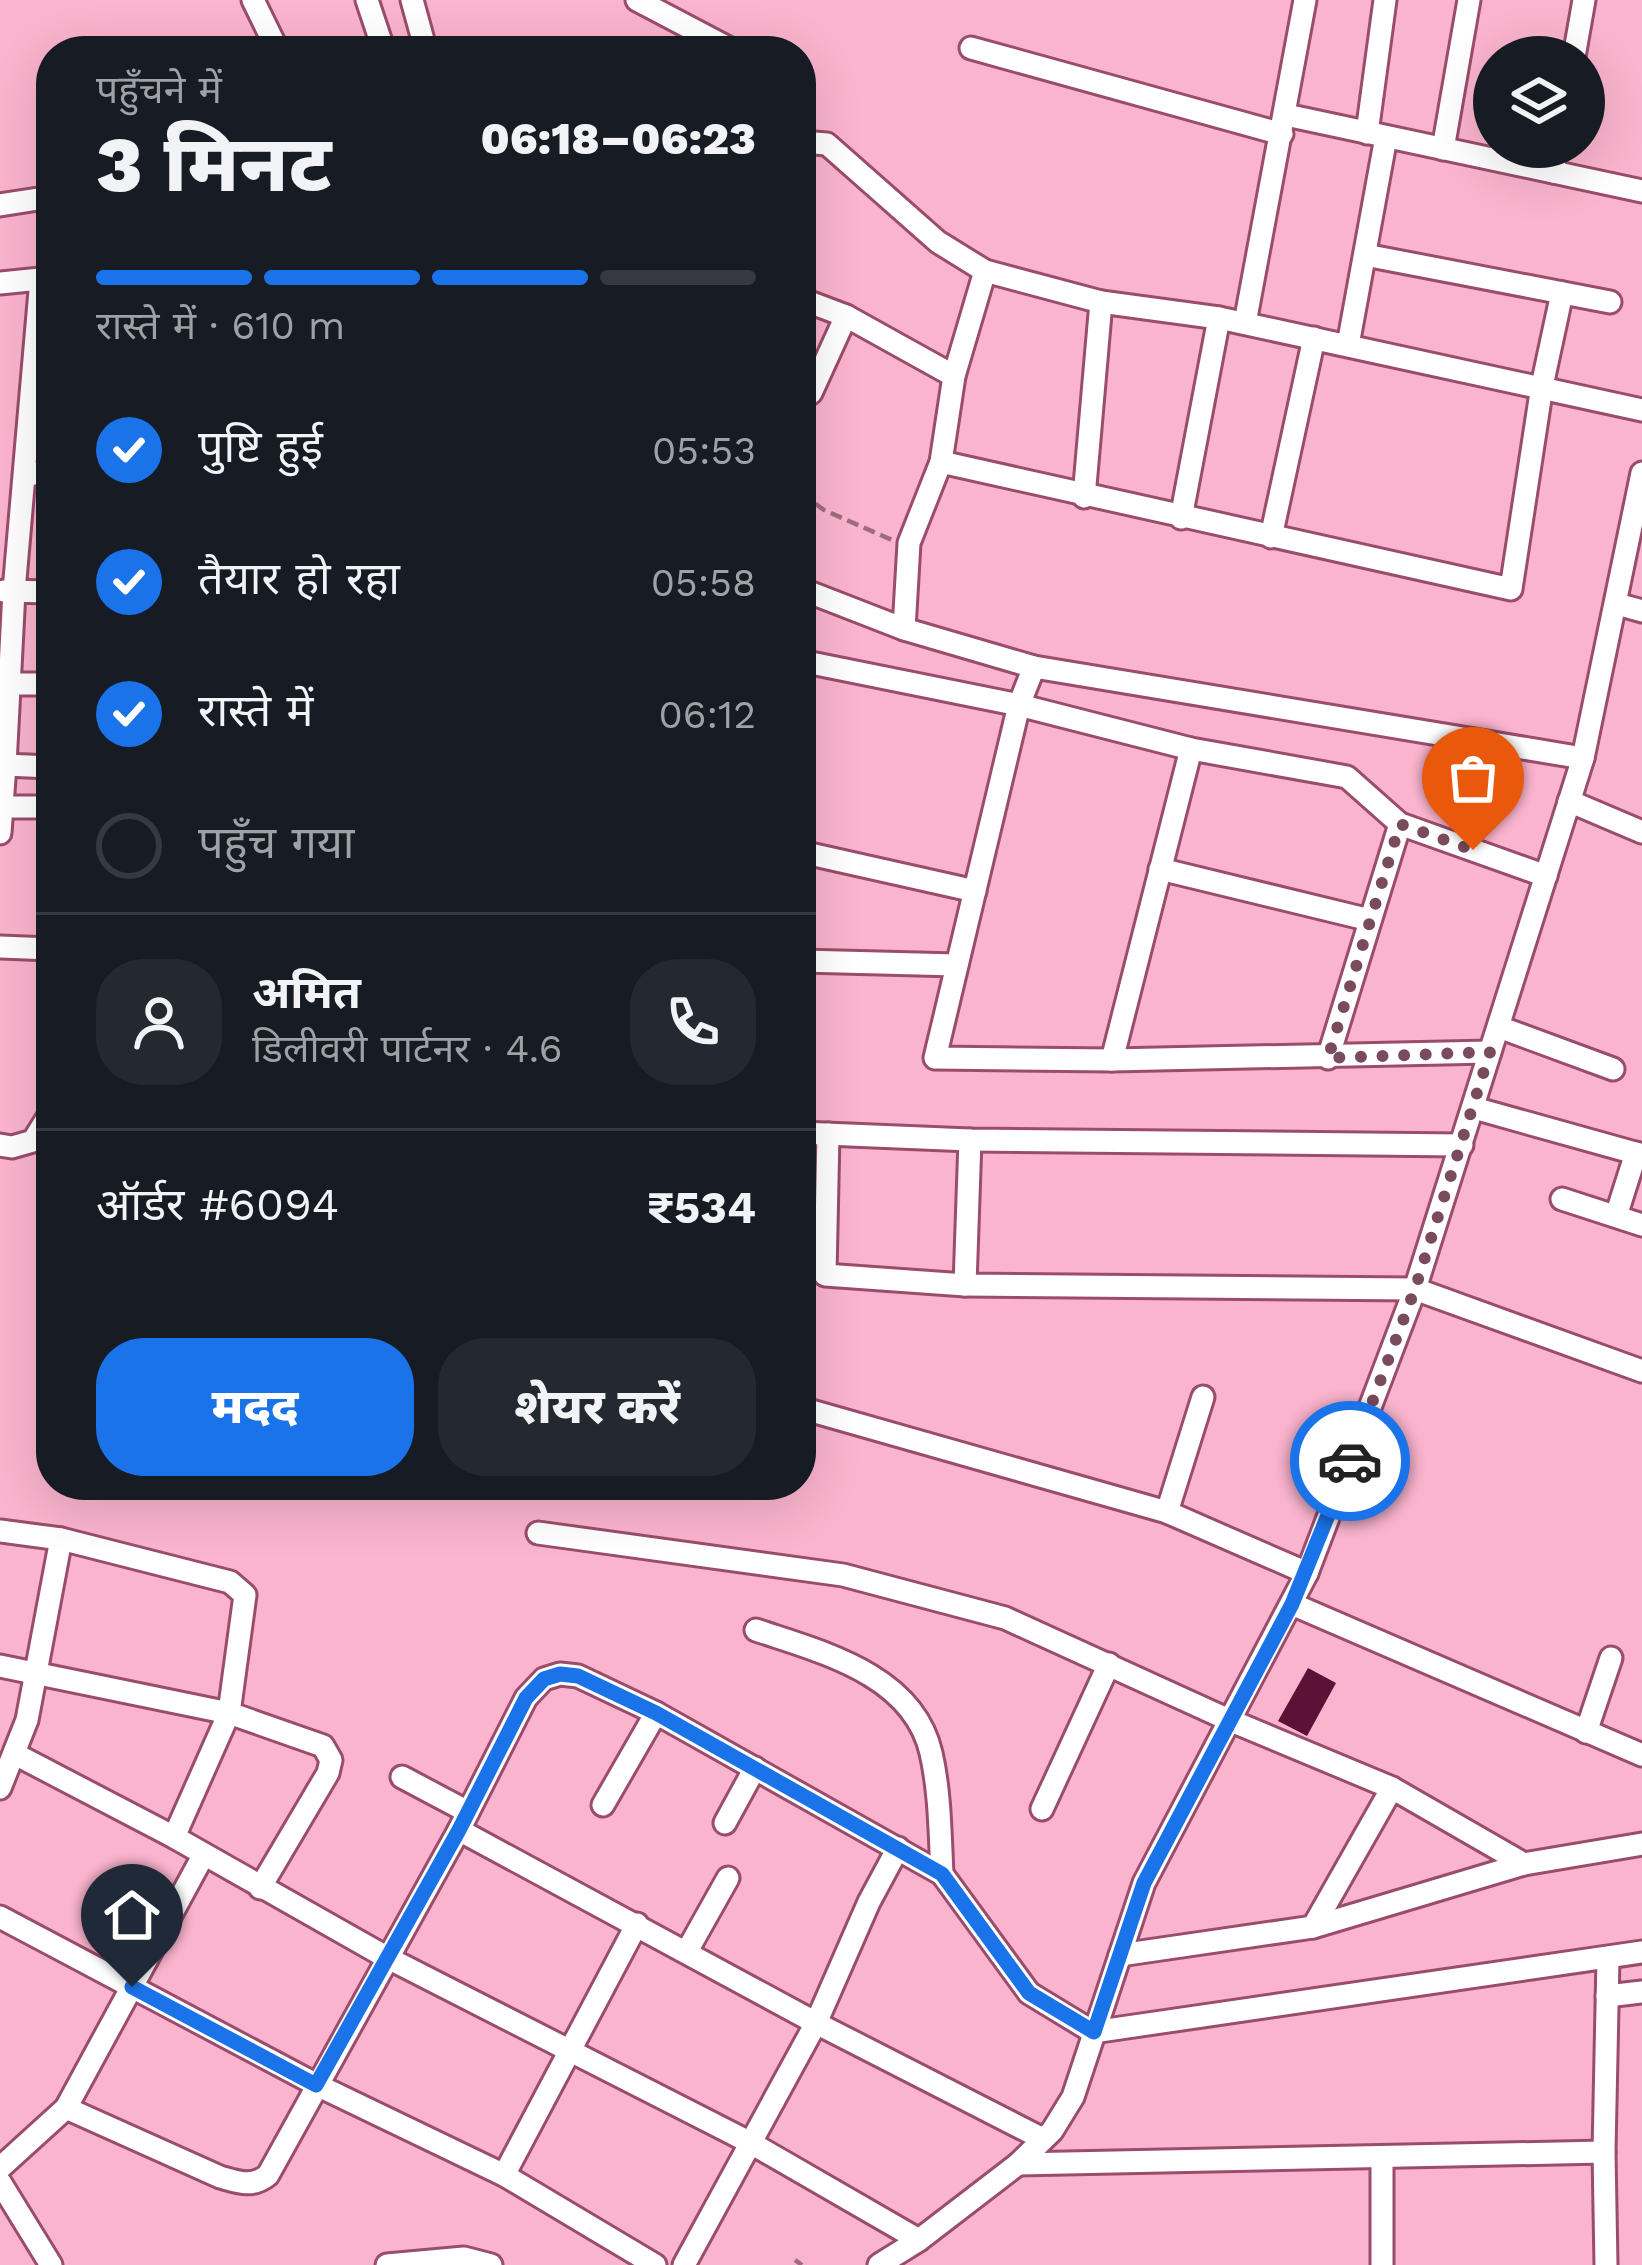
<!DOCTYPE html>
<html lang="hi">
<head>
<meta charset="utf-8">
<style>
	body { margin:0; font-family:"Work Sans","Noto Sans Devanagari",sans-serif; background:#242831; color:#f1f3f6; height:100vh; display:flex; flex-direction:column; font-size:45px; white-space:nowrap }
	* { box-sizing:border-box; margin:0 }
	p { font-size:39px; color:#9ea1a6 }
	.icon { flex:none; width:66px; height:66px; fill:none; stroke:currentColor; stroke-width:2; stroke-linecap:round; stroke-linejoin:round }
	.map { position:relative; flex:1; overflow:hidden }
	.drawer { position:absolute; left:36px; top:36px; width:780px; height:1464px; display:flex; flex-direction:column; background:#171b24; border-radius:48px; box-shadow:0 12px 48px #0002 }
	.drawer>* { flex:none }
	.fabs { position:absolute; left:1473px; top:36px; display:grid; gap:24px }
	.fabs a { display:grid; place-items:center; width:132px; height:132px; border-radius:50%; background:#171b24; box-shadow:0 12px 48px #0002; font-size:60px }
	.pin { position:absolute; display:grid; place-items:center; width:102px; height:102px; color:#fff; margin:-123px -51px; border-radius:50% 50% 50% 0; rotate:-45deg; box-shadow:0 0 12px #0007 }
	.pin .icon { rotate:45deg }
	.courier { position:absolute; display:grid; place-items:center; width:120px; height:120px; margin:-60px; border:9px solid #1a73e8; border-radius:50%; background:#fff; color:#222; box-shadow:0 3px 15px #0007 }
	.head em { font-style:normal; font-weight:800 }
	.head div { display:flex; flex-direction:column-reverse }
	.head { display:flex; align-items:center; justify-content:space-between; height:204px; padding:0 60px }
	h1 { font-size:78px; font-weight:800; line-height:90px }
	.bar { display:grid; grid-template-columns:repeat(4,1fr); gap:18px 12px; align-content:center; height:144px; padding:0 60px }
	.bar i { height:15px; border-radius:9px; background:#363941 }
	.bar .active { background:#1a73e8 }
	.bar p { grid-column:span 4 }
	.line { display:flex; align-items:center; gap:30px; padding:0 60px; border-top:3px solid #363941 }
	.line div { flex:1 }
	.round { display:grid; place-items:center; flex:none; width:126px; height:126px; border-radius:48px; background:#242831 }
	ol { padding:0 60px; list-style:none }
	li { display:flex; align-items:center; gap:36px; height:132px }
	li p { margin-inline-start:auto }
	li .icon { padding:12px; border-radius:50%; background:#1a73e8; color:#fff; stroke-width:4 }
	li:last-child { color:#9ea1a6 }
	li i { width:66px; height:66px; border:6px solid #363941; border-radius:50% }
	.action { display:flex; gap:24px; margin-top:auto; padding:24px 60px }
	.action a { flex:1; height:138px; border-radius:48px; background:#1a73e8; color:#fff; font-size:48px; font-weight:800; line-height:138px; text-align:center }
	.action a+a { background:#242831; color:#f1f3f6 }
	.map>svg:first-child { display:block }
	.building { fill:#5b1236 }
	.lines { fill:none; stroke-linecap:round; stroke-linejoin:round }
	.street-casing { stroke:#9a4c6c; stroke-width:27 }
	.path { stroke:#a06b7f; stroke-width:4.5; stroke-dasharray:12 6; stroke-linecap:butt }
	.street { stroke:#fff; stroke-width:21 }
	.done { stroke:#794b5d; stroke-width:12; stroke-dasharray:0 21.6 }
	.route { stroke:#1a73e8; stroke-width:15 }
</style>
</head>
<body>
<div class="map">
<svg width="1642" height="2265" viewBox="0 0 1642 2265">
	<rect width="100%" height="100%" fill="#fab4cd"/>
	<polygon class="building" points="1308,1668 1336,1683 1307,1736 1278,1721"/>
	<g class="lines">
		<g class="street-casing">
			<g id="street">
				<polyline points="253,0 278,51"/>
				<polyline points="367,0 384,51"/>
				<polyline points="412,0 426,51"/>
				<polyline points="637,0 734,51"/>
				<polyline points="971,48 1282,134"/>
				<polyline points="1574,57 1584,0"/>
				<polyline points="1286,115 1642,191"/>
				<polyline points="1367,133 1385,0"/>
				<polyline points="801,142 827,144 938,242 985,271 1101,302 1219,318 1642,410"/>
				<polyline points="1443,149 1469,0"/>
				<polyline points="1553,172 1557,147"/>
				<polyline points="0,205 51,197"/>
				<polyline points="1365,255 1610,302"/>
				<polyline points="41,279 14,591 5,765 51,767"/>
				<polyline points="0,283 50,278"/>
				<polyline points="801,299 846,316 954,376"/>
				<polyline points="1245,323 1305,0"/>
				<polyline points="1348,345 1386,137"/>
				<polyline points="801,398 811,393 846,316"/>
				<polyline points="941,462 1511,589 1542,386 1562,293"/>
				<polyline points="25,476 51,470"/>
				<polyline points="1084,497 1101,302"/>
				<polyline points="1181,518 1219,318"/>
				<polyline points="1271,537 1314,338"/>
				<polyline points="801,589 904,629 1034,667 1583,758"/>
				<polyline points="4,591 51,592"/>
				<polyline points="1617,604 1642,611"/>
				<polyline points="904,629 909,543 941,462 954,376 985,271"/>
				<polyline points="801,661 1019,705 1191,749 1347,777 1400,824 1546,876"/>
				<polyline points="1034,667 1019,705 935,1058 1112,1060 1490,1052"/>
				<polyline points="8,684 51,684"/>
				<polyline points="1569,801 1642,832"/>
				<polyline points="2,807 51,807"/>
				<polyline points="0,833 5,765"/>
				<polyline points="801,852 975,891"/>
				<polyline points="1160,869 1370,920"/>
				<polyline points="0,947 51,949"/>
				<polyline points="801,961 957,965"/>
				<polyline points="1499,1027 1613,1069"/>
				<polyline points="1328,1058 1400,824"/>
				<polyline points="1112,1060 1191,749"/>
				<polyline points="1474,1108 1642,1155"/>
				<polyline points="801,1133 970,1140 1462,1145"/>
				<polyline points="828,1134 825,1275 965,1285 1415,1289 1642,1371"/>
				<polyline points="0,1145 12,1147 33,1141 51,1112"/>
				<polyline points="1562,1199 1642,1225"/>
				<polyline points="1616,1216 1636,1153"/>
				<polyline points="965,1285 970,1140"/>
				<polyline points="801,1408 1167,1512 1307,1573"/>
				<polyline points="1167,1512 1203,1397"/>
				<polyline points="0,1531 61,1539 230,1582 245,1595 229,1713 174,1837"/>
				<polyline points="538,1533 843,1575 1005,1618 1229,1720 1392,1788 1524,1864"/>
				<polyline points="1292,1604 1642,1755"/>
				<path d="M 756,1630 C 821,1652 913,1674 931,1753 C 940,1792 940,1834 942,1874"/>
				<polyline points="0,1666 229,1713 323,1746 331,1760 328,1773 260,1888"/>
				<polyline points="1586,1732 1611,1658"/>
				<polyline points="15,1754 174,1837 386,1957 749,2142 919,2240"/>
				<polyline points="402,1777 468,1812"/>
				<polyline points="0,1788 27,1720 61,1539"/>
				<polyline points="603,1805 656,1713"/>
				<polyline points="1042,1809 1109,1664"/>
				<polyline points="725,1823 755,1768"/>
				<polyline points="459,1830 816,2023 1043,2139"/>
				<polyline points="0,1917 317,2085 504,2175 655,2265"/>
				<polyline points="1313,1927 1392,1788"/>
				<polyline points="687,1951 728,1878"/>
				<polyline points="1120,1955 1313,1927 1524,1864 1642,1844"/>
				<polyline points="1607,1996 1642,1992"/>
				<path d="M 66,2108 L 220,2177 C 238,2182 252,2188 268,2175 L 459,1830 L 526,1698 L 544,1679 L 560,1674 L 578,1676 L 656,1713 L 942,1874 L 1029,1993 L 1093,2032 L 1642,1952"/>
				<polyline points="1018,2164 1604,2152"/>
				<polyline points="0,2168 66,2108 203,1856"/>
				<polyline points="504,2175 637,1924"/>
				<polyline points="0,2182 51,2265"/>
				<polyline points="387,2265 464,2258 491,2265"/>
				<polyline points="684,2265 816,2023 869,1902 898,1848"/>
				<polyline points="879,2265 919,2240 1018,2164 1052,2131 1073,2097 1144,1883 1307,1573 1415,1289 1583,758 1642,473"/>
				<polyline points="1382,2265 1382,2157"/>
				<polyline points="1606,2265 1604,2152 1608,1958"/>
			</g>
		</g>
		<g class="path">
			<polyline points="801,493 824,510 892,540"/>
			<polyline points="795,2260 802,2265"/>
		</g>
		<use href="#street" class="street"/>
	</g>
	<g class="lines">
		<polyline class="done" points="1350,1461 1415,1289 1490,1052 1328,1058 1400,824 1473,850"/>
		<polyline class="route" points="132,1987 316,2085 459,1830 526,1698 544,1679 560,1674 578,1676 656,1713 942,1874 1029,1993 1094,2032 1144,1883 1292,1604 1350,1461"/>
	</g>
</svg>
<div class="fabs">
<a><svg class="icon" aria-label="layers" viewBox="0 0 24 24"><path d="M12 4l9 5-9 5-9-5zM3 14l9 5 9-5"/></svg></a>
</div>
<div class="pin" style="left:1473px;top:850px;background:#ea580c"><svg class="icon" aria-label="bag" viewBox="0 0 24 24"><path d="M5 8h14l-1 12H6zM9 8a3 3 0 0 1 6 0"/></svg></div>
<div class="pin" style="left:132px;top:1987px;background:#1f2937"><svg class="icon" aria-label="home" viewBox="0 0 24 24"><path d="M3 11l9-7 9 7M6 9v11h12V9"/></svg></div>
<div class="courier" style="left:1350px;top:1461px"><svg class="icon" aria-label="car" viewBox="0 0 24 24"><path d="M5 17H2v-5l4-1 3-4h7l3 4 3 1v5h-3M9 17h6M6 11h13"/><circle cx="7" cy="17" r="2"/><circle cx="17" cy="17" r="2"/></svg></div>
<section class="drawer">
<div class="head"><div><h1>3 मिनट</h1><p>पहुँचने में</p></div><em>06:18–06:23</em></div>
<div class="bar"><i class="active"></i><i class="active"></i><i class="active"></i><i></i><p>रास्ते में · 610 m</p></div>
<ol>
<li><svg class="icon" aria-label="check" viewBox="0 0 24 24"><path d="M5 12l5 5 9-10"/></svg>पुष्टि हुई<p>05:53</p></li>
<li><svg class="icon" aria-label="check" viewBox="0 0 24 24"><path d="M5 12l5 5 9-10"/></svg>तैयार हो रहा<p>05:58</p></li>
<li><svg class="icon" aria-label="check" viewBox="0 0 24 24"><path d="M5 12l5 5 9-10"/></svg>रास्ते में<p>06:12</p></li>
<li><i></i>पहुँच गया</li>
</ol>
<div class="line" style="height:216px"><a class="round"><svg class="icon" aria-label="person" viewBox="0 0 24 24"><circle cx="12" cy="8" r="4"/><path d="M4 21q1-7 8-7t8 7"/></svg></a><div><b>अमित</b><p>डिलीवरी पार्टनर · 4.6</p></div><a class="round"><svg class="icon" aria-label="phone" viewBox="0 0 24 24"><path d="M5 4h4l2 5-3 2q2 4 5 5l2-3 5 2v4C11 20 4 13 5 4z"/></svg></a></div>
<div class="line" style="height:156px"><div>ऑर्डर #6094</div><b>₹534</b></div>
<div class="action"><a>मदद</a><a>शेयर करें</a></div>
</section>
</div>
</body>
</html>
